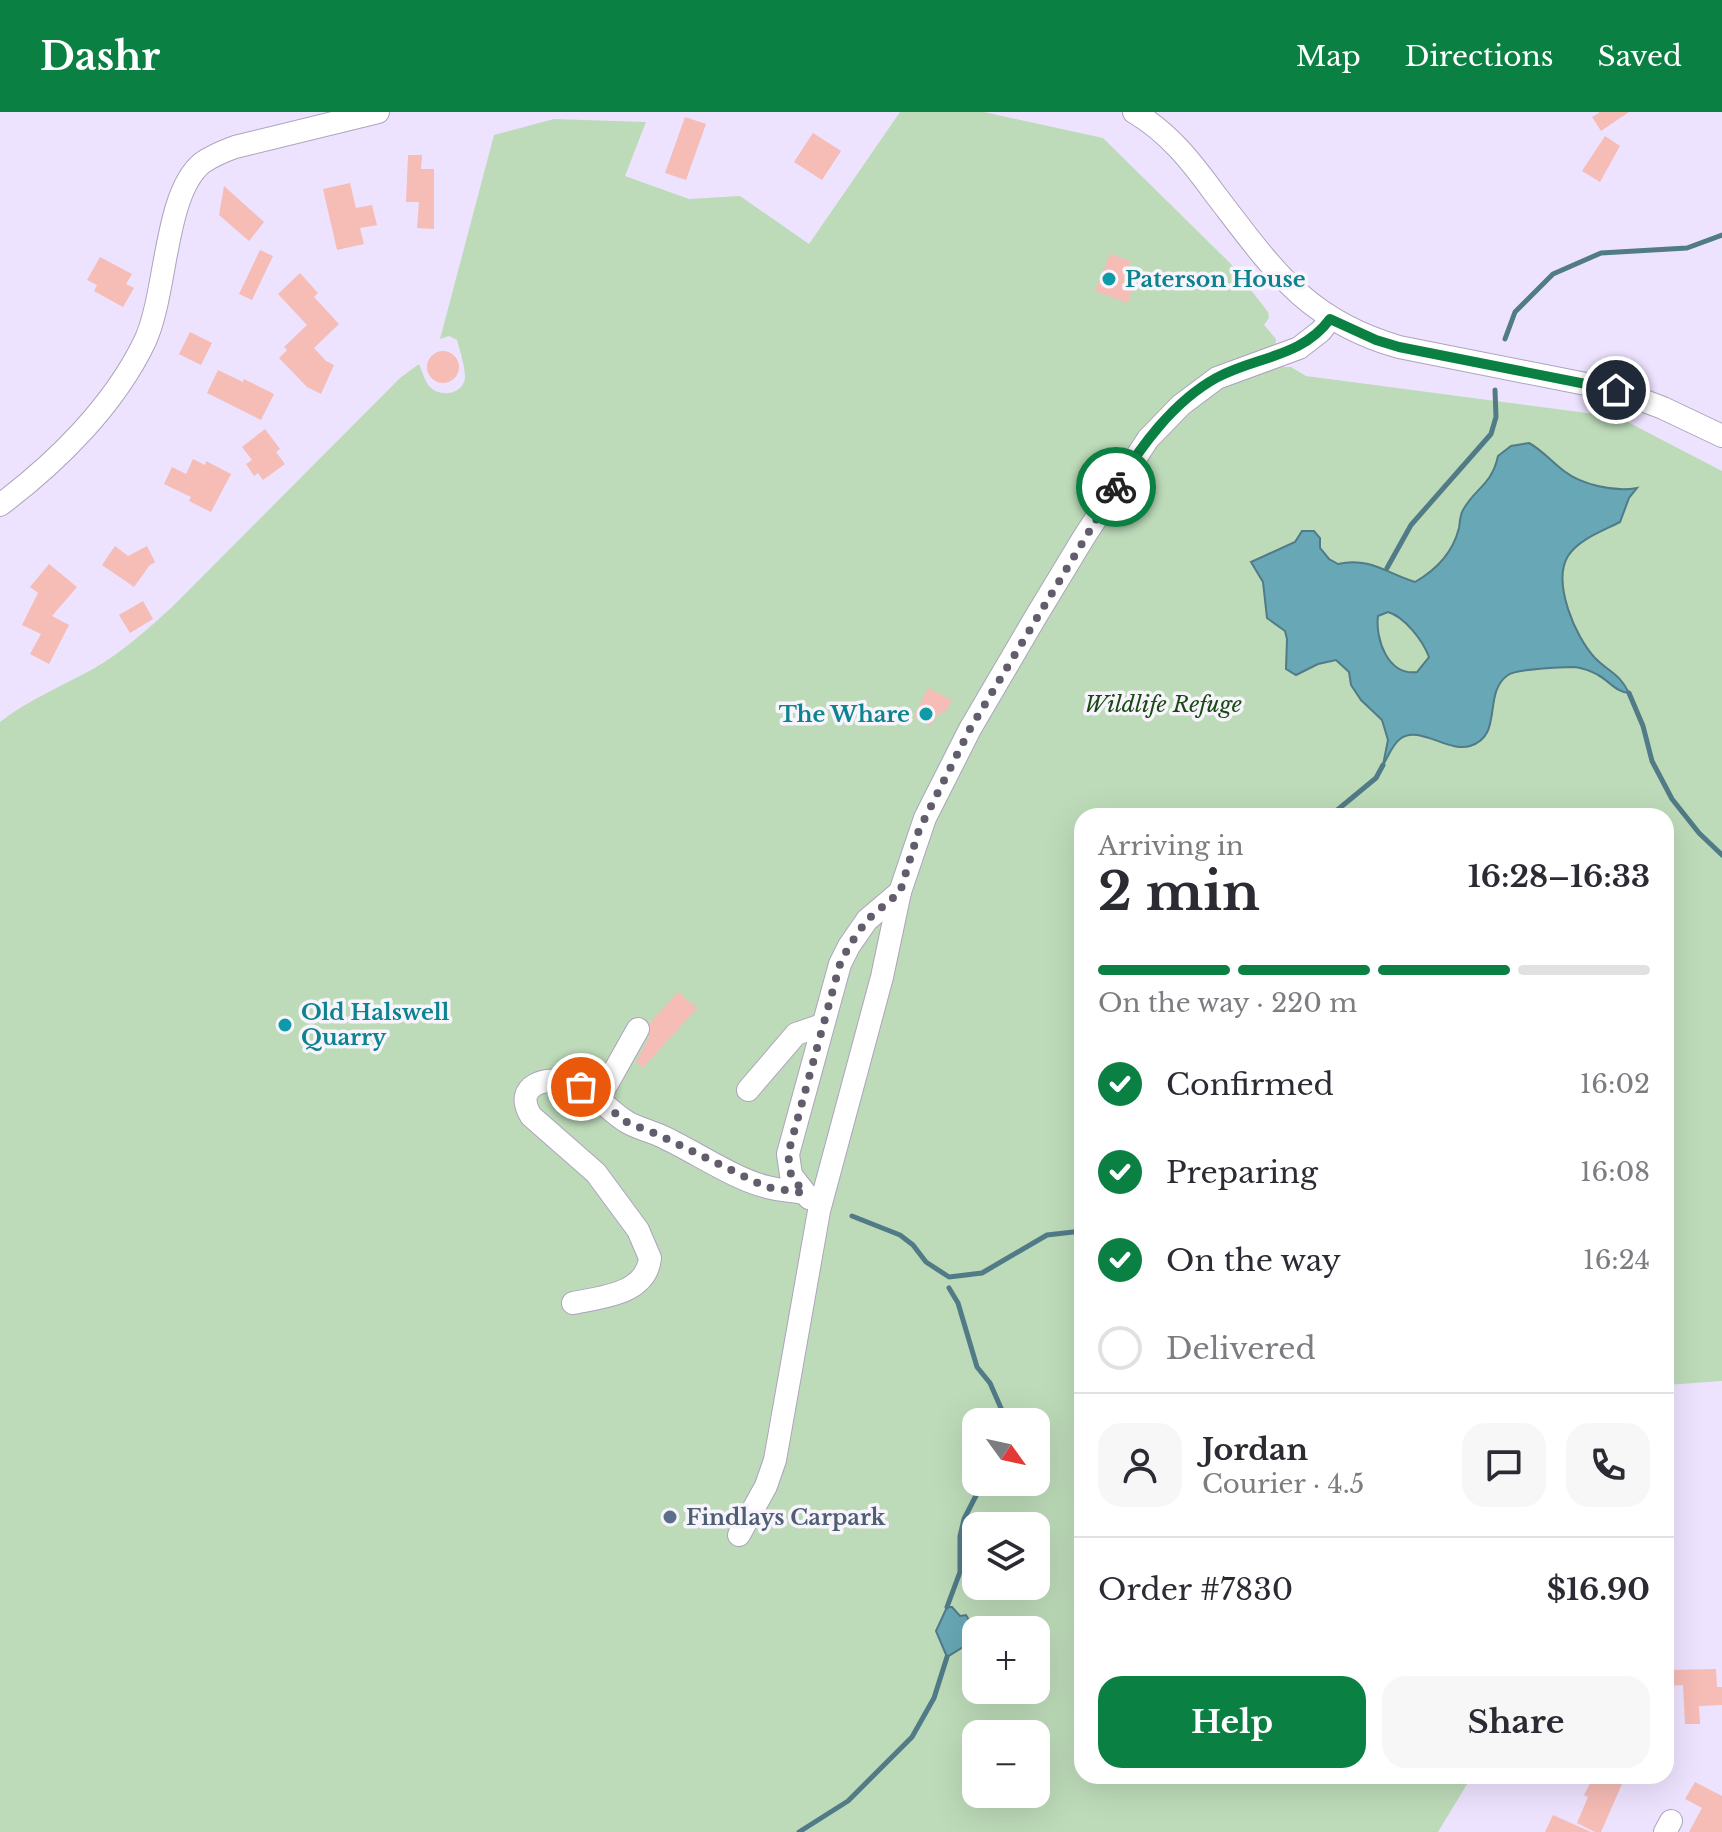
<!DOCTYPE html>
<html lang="en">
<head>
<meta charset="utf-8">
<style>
	body { margin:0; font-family:"Libre Baskerville",serif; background:#f7f7f7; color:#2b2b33; height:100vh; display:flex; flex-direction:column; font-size:30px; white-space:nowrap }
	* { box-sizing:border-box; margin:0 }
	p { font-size:26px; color:#7c7c81 }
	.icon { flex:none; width:44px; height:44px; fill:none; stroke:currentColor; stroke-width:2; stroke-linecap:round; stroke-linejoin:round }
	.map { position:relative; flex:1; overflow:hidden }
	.drawer { position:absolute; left:1074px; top:696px; width:600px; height:976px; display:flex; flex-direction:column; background:#fff; border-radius:24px; box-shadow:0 8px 32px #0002 }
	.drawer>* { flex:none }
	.needle { width:52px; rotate:123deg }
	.fabs { position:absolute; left:962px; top:1296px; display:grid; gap:16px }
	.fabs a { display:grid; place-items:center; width:88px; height:88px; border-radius:16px; background:#fff; box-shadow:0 8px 32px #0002; font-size:40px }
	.pin { position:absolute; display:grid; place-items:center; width:68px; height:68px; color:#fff; margin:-34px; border:4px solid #fff; border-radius:50%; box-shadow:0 2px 8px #0007 }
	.courier { position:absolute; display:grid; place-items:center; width:80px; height:80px; margin:-40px; border:6px solid #0b8043; border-radius:50%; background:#fff; color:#222; box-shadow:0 2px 10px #0007 }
	.summary em { font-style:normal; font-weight:700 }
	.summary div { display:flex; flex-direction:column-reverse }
	.summary { display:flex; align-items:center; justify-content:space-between; height:136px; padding:0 24px }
	h1 { font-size:52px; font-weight:700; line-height:60px }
	.bar { display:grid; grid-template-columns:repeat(4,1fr); gap:12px 8px; align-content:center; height:96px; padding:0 24px }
	.bar i { height:10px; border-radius:6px; background:#e1e1e2 }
	.bar .current { background:#0b8043 }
	.bar p { grid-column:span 4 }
	.line { display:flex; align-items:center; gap:20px; padding:0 24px; border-top:2px solid #e1e1e2 }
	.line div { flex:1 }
	.round { display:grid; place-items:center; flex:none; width:84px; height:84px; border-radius:24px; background:#f7f7f7 }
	ol { padding:0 24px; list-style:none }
	li { display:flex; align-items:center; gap:24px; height:88px }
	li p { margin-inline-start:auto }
	li .icon { padding:8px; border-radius:50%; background:#0b8043; color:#fff; stroke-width:4 }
	li:last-child { color:#7c7c81 }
	li i { width:44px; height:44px; border:4px solid #e1e1e2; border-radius:50% }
	.action { display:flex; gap:16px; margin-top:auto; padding:16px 24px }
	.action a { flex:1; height:92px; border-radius:24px; background:#0b8043; color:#fff; font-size:32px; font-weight:700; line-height:92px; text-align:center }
	.action a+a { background:#f7f7f7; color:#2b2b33 }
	header { display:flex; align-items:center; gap:48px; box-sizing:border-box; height:112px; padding:0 40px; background:#0b8043; color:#fff }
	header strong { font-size:38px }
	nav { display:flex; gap:44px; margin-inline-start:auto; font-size:28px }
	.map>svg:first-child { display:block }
	.green { fill:#bddbb9; fill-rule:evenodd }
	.water { fill:#68a7b5; stroke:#507b87; stroke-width:2; fill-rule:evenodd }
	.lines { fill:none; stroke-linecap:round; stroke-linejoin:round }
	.stream { stroke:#507b87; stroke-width:5 }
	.building { fill:#f6bcb6 }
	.minor-casing { stroke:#ada3bd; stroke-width:24 }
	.minor { stroke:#fff; stroke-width:22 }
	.done { stroke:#625c6c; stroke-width:8; stroke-dasharray:0 14.4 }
	.route { stroke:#0b8043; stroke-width:10 }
	.culture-dot { fill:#0f9aa8; stroke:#f7f5fb; stroke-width:3 }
	.service-dot { fill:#5c6f8a; stroke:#f7f5fb; stroke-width:3 }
	.labels { text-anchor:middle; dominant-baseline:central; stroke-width:7; stroke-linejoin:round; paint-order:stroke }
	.culture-label { font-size:22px; font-weight:bold; fill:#0d838f; stroke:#f7f5fb; text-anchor:start }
	.park-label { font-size:22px; font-style:italic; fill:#184914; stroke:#f7f5fb }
	.service-label { font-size:22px; font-weight:bold; fill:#4e5e75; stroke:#f7f5fb; text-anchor:start }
</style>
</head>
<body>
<header>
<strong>Dashr</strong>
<nav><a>Map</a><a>Directions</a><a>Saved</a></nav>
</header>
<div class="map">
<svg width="1722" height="1720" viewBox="0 0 1722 1720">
	<rect width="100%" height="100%" fill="#eee3ff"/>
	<path class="green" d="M 900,0 L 984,0 L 1103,26 L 1231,152 L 1268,200 L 1269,206 L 1264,213 L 1276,227 L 1275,242 L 1282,255 L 1291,255 L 1306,264 L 1618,305 L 1722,359 L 1722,1269 L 1666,1273 L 1666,704 L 1082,704 L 1082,1664 L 1472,1664 L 1438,1720 L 0,1720 L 0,610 C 28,588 62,574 93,557 C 122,540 147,518 172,495 L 400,266 L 419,252 C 422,259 425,270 430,275 C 441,286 463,282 465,266 C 465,253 460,240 457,228 L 449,224 L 440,227 L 494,23 L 554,7 L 646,10 L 625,64 L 689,87 L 740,84 L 809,132 ZM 976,1310 L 1036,1310 L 1036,1370 L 976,1370 ZM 976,1414 L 1036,1414 L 1036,1474 L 976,1474 ZM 976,1518 L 1036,1518 L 1036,1578 L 976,1578 ZM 976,1622 L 1036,1622 L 1036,1682 L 976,1682 Z"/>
	<g class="water">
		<path d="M 1529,331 C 1542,338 1552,350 1564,359 C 1582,373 1615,380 1637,376 L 1629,386 L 1620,410 C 1603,419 1579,427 1568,444 C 1552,470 1575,525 1595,546 C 1610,561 1619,561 1629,581 C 1617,581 1608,568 1598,563 C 1591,559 1582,556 1575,555 C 1562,555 1517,557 1508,563 C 1482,581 1504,624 1470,634 C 1449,641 1418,612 1400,627 C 1392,633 1388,645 1383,653 L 1388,628 L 1382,608 L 1361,588 L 1351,573 L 1349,560 L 1336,548 L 1318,552 L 1296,563 L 1286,557 L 1287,527 L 1285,519 L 1267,506 L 1263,470 L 1251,450 L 1295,430 L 1302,419 L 1314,419 L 1320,426 L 1320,436 L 1329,447 L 1338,452 C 1370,445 1386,461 1415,470 C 1436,458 1453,440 1459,416 C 1460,410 1460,403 1463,398 C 1475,376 1492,373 1498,344 L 1511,334 ZM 1388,500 C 1405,505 1423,529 1429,545 L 1417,560 C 1388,564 1375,527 1378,504 Z"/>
		<polygon points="947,1495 952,1495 960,1504 966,1503 976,1520 971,1530 947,1545 936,1519"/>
	</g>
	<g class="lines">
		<g class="stream">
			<polyline points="1505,227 1515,200 1553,162 1601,141 1687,136 1722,123"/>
			<polyline points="1387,456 1411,413 1491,322 1496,305 1495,278"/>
			<polyline points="1629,581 1643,614 1652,649 1672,687 1699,721 1722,743"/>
			<polyline points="1330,704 1376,666 1383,653"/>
			<polyline points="852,1104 900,1123 913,1133 926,1150 949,1165 982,1161 1047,1123 1082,1119"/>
			<polyline points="949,1176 958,1191 977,1255 990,1271 1007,1310"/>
			<polyline points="947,1495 960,1460 960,1424 964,1407 983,1370"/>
			<polyline points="799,1720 848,1689 912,1625 934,1586 947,1545"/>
		</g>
	</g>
	<g class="building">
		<polygon points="1600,0 1629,0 1601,19 1592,5"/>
		<polygon points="685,5 706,12 686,68 665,61"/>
		<polygon points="813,21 841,39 822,68 794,50"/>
		<polygon points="1605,24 1620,34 1600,70 1582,59"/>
		<polygon points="408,43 422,43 421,57 434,57 434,117 417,116 419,90 406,90"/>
		<polygon points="350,71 356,96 372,93 377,113 360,116 364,132 337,138 323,77"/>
		<polygon points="224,74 264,110 249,129 219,103"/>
		<polygon points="260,138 273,144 252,188 239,182"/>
		<polygon points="1110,142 1131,149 1124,169 1134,172 1128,191 1095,179"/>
		<polygon points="100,145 132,162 126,172 134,176 123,195 94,179 97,173 87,168"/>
		<polygon points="300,161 318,181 314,185 339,212 314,236 326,249 334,253 321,282 307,275 279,246 287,238 284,235 307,213 278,182"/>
		<polygon points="190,220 212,231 201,253 179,242"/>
		<circle cx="443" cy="255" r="16"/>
		<polygon points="218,258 243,270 244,267 274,282 261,308 207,281"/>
		<polygon points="265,317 280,337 276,340 285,352 263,368 258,361 254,364 246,352 252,348 242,335"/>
		<polygon points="193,347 205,353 206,349 231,362 211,400 189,389 191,385 164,372 172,355 186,362"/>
		<polygon points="115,434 128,444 147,434 155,450 149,454 134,475 102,453"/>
		<polygon points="49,452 77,475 52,504 69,513 49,552 30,542 41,522 22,513 38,481 30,475"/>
		<polygon points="143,489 153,507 130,521 119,503"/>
		<polygon points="928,576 952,588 946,600 943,598 941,603 938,601 931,614 914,605"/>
		<polygon points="678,880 697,896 643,956 636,950 650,924 650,911"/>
		<polygon points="1716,1557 1717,1575 1722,1575 1722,1593 1699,1594 1700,1612 1685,1612 1683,1573 1668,1574 1668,1558"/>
		<polygon points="1594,1664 1618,1664 1616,1668 1622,1672 1601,1720 1595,1720 1577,1711 1588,1685 1584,1683"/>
		<polygon points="1695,1670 1722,1684 1722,1720 1689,1720 1702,1696 1685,1687"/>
		<polygon points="1553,1703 1591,1720 1545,1720"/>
	</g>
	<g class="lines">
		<g class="minor-casing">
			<g id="minor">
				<path d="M 1134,0 C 1169,21 1191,49 1215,82 C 1272,156 1305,208 1399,235 L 1616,278 L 1663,296 L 1722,324"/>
				<path d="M 0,393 C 56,351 114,294 145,229 C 167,182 164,82 202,51 C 212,44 224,39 235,35 L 378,0"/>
				<polyline points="748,978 796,922 822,913"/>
				<polyline points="598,988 638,917"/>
				<polyline points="809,1086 791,1063 788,1042 840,852 849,834 867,808 900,780"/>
				<path d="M 573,1191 C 603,1185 646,1182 650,1146 L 638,1118 L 596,1061 L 531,1004 C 512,973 547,963 572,971 C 593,977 608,999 627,1010 C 637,1016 650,1019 661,1024 C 694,1039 734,1067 767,1075 C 779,1078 792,1079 804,1081"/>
				<polyline points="739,1423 766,1374 775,1348 819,1099 882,865 900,780 925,706 970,617 1035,506 1084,425 1148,327 1181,293 1217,266 1299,236 1321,219 1330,207"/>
				<polyline points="1665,1720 1671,1709"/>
			</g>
		</g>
		<use href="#minor" class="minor"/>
	</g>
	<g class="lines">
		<polyline class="done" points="581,975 628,1011 659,1023 766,1075 804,1081 791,1063 788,1042 840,852 849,834 867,808 900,780 919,718 970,617 1116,375"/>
		<path class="route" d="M 1116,375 C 1141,334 1173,290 1216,266 C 1257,244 1301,246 1330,207 L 1376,228 L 1399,235 L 1616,278"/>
	</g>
	<g class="culture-dot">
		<circle cx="1109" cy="167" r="8"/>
		<circle cx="926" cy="602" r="8"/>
		<circle cx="285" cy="913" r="8"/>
	</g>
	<circle class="service-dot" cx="670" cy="1405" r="8"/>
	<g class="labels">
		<g class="culture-label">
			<text x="1125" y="167">Paterson House</text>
			<text x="910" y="602" text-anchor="end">The Whare</text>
			<text x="301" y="900">Old Halswell<tspan x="301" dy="25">Quarry</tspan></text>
		</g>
		<g class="park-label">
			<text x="1163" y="592">Wildlife Refuge</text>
		</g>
		<g class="service-label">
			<text x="686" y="1405">Findlays Carpark</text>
		</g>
	</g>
</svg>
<div class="fabs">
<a><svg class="needle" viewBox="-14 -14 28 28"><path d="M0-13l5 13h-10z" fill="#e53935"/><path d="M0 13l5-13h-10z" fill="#7c7c81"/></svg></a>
<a><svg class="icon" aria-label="layers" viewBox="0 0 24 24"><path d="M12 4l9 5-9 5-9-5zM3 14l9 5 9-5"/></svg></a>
<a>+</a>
<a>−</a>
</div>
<div class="pin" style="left:581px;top:975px;background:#ea580c"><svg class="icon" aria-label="bag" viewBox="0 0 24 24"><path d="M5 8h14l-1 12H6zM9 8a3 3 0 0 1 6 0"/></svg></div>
<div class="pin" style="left:1616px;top:278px;background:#1f2937"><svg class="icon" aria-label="home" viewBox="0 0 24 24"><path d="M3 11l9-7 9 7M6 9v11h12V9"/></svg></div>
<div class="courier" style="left:1116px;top:375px"><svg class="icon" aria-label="bike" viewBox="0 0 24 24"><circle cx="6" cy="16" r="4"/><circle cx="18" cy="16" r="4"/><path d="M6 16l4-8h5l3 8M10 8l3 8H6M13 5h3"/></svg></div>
<section class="drawer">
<div class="summary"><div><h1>2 min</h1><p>Arriving in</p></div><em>16:28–16:33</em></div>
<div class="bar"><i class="current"></i><i class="current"></i><i class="current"></i><i></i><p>On the way · 220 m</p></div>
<ol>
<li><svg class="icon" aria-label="check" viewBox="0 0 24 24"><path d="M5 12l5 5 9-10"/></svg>Confirmed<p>16:02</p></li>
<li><svg class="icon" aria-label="check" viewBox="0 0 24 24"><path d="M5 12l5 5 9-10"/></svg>Preparing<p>16:08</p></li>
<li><svg class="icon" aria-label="check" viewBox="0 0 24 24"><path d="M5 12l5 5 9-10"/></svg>On the way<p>16:24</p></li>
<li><i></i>Delivered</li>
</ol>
<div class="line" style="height:144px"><a class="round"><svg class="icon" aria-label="person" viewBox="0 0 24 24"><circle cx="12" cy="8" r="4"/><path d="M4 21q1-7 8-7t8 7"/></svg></a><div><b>Jordan</b><p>Courier · 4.5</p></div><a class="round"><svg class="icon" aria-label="chat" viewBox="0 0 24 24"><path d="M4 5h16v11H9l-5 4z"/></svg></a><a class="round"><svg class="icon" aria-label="phone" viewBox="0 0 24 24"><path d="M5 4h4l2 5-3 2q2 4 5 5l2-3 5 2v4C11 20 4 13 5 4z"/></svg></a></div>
<div class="line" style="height:104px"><div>Order #7830</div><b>$16.90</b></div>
<div class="action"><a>Help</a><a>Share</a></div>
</section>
</div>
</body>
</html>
